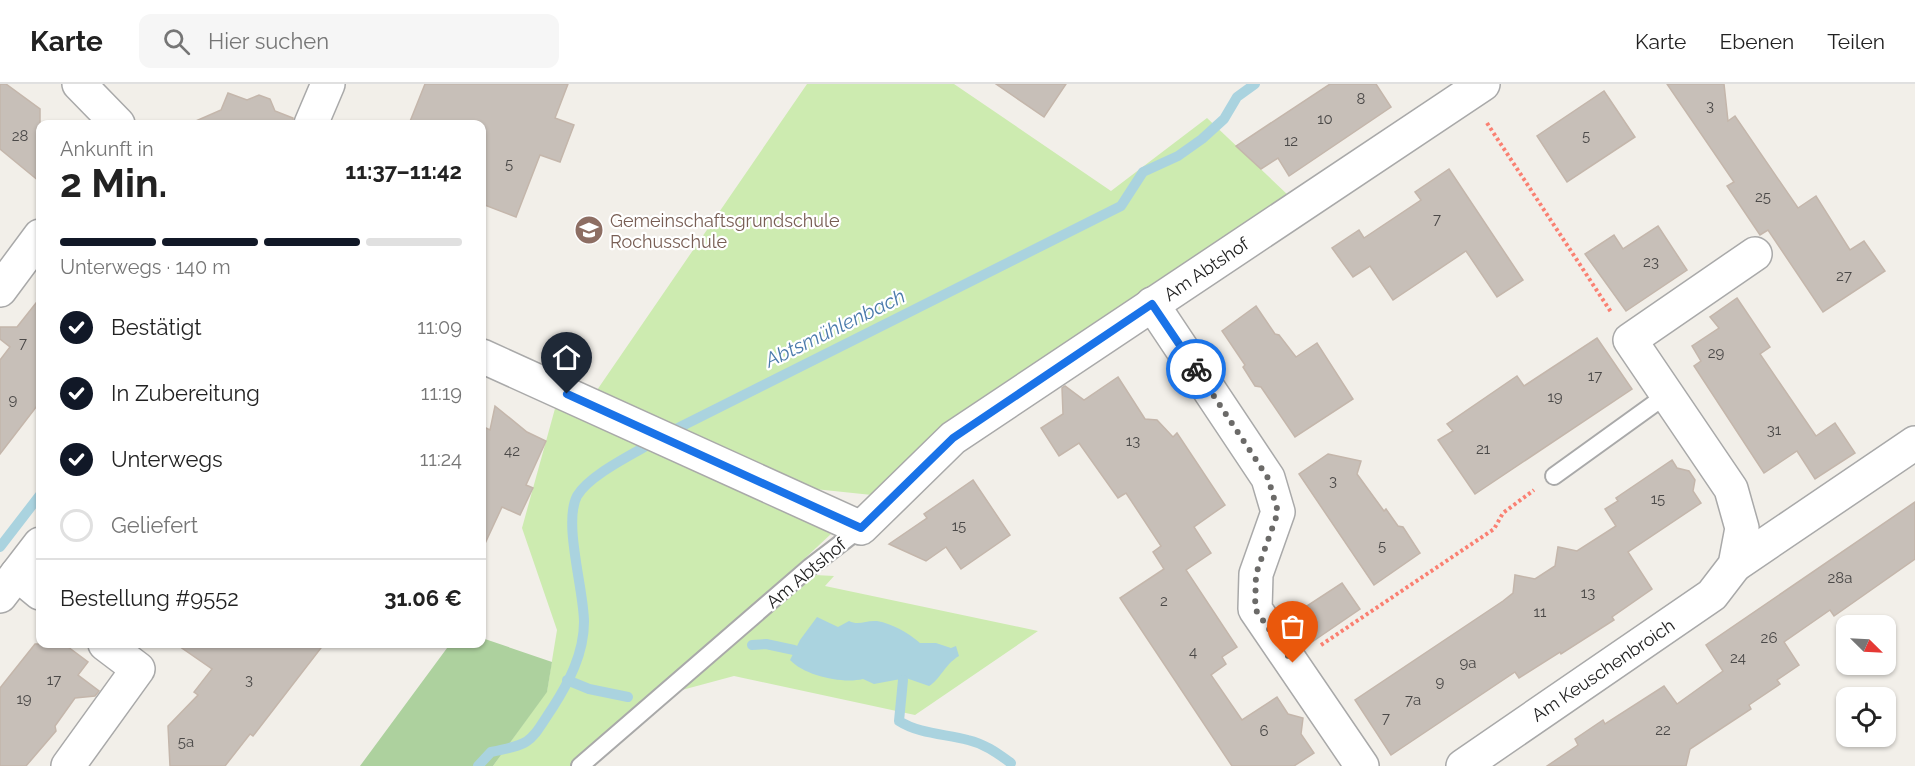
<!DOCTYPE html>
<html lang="de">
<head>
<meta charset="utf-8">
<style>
	body { margin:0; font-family:Raleway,sans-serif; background:#f6f6f6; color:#222; height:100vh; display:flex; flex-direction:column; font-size:22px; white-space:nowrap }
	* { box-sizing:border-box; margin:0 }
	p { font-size:20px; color:#767676 }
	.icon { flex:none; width:33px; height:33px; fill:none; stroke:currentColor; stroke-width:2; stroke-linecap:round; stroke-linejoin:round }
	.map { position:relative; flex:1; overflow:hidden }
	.details { position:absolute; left:36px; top:36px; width:450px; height:528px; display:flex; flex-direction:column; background:#fff; border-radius:12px; box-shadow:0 2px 4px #0004 }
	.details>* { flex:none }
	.needle { width:39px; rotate:114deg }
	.fabs { position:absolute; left:1836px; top:531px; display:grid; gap:12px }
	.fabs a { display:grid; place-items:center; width:60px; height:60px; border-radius:12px; background:#fff; box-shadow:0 2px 4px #0004; font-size:30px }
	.pin { position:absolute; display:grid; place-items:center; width:51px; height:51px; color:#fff; margin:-62px -26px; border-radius:50% 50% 50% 0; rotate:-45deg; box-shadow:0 0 6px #0007 }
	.pin .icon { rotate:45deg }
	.courier { position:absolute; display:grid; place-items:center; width:60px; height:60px; margin:-30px; border:4px solid #1a73e8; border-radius:50%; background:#fff; color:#222; box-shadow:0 2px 8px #0007 }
	.headline em { font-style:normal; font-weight:700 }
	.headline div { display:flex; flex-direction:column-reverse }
	.headline { display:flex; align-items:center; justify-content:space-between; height:102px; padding:0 24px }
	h1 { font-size:39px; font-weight:700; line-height:45px }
	.bar { display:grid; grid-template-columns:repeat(4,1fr); gap:9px 6px; align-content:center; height:72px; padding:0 24px }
	.bar i { height:8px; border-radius:4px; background:#e0e0e0 }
	.bar .current { background:#111827 }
	.bar p { grid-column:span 4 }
	.line { display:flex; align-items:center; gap:15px; padding:0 24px; border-top:2px solid #e0e0e0 }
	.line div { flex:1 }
	ol { padding:0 24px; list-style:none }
	li { display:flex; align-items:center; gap:18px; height:66px }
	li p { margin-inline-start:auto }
	li .icon { padding:6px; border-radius:50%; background:#111827; color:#fff; stroke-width:4 }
	li:last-child { color:#767676 }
	li i { width:33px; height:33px; border:3px solid #e0e0e0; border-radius:50% }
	header { display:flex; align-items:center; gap:36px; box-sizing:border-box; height:84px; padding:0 30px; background:#fff; border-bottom:2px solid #e0e0e0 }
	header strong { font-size:28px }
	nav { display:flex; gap:33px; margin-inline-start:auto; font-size:21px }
	.search { width:420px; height:54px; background:#f6f6f6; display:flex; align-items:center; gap:15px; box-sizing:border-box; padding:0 21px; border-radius:12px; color:#767676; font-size:22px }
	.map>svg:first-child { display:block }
	.grass { fill:#cdebb0 }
	.forest { fill:#add19e }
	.water { fill:#aad3df }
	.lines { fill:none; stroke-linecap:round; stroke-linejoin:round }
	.stream { stroke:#aad3df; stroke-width:10 }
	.building { fill:#c7bfb8; stroke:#c4b6ab; stroke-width:1.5 }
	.lane-casing { stroke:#a9a9a9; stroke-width:20 }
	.street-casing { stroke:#a9a9a9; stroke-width:36 }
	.path { stroke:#fa8072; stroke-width:4; stroke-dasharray:3 3; stroke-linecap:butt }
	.lane { stroke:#fff; stroke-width:16 }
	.street { stroke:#fff; stroke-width:33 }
	.done { stroke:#6b6a68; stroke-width:6; stroke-dasharray:0 10.8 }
	.route { stroke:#1a73e8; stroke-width:8 }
	.labels { text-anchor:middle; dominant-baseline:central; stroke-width:4.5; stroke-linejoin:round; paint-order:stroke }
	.number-label { font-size:15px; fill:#4b4948 }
	.education-label { font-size:18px; fill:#785e54; stroke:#fff; text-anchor:start }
	.street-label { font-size:18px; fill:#222; stroke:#fff }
	.water-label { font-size:20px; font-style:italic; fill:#4a7aab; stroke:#fff }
</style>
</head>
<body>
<header>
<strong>Karte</strong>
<div class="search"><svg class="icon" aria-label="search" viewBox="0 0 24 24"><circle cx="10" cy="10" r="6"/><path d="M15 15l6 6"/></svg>Hier suchen</div>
<nav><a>Karte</a><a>Ebenen</a><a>Teilen</a></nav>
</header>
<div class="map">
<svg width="1915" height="682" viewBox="0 0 1915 682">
	<rect width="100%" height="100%" fill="#f2efe9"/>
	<g class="grass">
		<polygon points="807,0 954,0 1111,107 1207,34 1289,112 872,411 805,404 595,309"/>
		<polygon points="556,321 786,425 831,450 714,559 572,682 493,682 547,607 557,546 522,444"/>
		<polygon points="815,491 834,492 825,502 1038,547 915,631 734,592 682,606"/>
	</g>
	<polygon class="forest" points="482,554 552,578 547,608 493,682 360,682 450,560 482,560"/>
	<path class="water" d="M 817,533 L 838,543 L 849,537 C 859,542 866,536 877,537 C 893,540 907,548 920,559 L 936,559 L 951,564 L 956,562 L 959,572 C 945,580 939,597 929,602 L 906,594 L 874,600 L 863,595 C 843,600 805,592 790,576 L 800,556 Z"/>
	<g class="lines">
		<g class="stream">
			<polyline points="668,349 1121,122 1143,88 1178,72 1202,55 1224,35 1237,13 1255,0"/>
			<polyline points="0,463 40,411"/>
			<polyline points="752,561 766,560 794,566"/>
			<polyline points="567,596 589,605 628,613"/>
			<path d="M 903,596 L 899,637 C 919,650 946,650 968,656 C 985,660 997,669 1011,679"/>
			<path d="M 478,682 L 491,668 C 534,659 529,659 553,623 C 569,598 584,569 584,538 C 584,506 563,439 577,412 C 589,391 633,370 655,357"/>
		</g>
	</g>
	<g class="building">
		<polygon points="0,0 6,0 40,25 40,98 0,65"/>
		<polygon points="425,0 568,0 555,34 574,41 560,78 540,71 516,133 482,120 482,40 409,40"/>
		<polygon points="996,0 1066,0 1044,33"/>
		<polygon points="1330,0 1376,0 1391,23 1289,92 1278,74 1261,85 1236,62"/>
		<polygon points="1667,0 1724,0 1728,37 1735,32 1798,124 1816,112 1850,166 1864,157 1885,187 1823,228 1768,146 1760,151 1727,102 1734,98"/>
		<polygon points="1604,7 1635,53 1567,98 1537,52"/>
		<polygon points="228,9 247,16 259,11 270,15 275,27 293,34 293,40 189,40 221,26"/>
		<polygon points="1449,85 1523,196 1497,213 1466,167 1393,216 1370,182 1353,193 1332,164 1359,146 1364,154 1421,116 1415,108"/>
		<polygon points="1658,142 1687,186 1626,227 1585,170 1614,151 1623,165"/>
		<polygon points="40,214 40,318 0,370 0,276 10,263 0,255 0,243 17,243"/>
		<polygon points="1737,214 1770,263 1760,270 1816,352 1835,339 1855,369 1815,395 1797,367 1764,389 1694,282 1701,277 1692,262 1719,244 1710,233"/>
		<polygon points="1256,222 1275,250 1279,251 1296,273 1317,259 1353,315 1295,353 1261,303 1255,302 1243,283 1245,281 1222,247"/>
		<polygon points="1597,254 1632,305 1475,410 1438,356 1453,347 1447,340 1517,292 1524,302"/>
		<polygon points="1118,293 1145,335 1157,336 1173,353 1177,349 1225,421 1194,443 1211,469 1186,486 1237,563 1222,573 1226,580 1211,591 1242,636 1277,613 1288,630 1303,634 1301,650 1314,669 1294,682 1232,682 1120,514 1164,485 1153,468 1161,462 1126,409 1118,414 1079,359 1059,372 1041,344 1063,330 1062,304 1065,302 1084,316"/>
		<polygon points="495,322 527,348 546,357 526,401 533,404 520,431 502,423 482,466 482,342 490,346"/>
		<polygon points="1328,370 1361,377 1357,390 1384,427 1386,425 1398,442 1403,443 1420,469 1374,501 1299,390"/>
		<polygon points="1672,376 1677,384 1689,387 1695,396 1693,407 1701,419 1628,468 1652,505 1612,533 1614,536 1561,570 1560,568 1519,594 1515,588 1391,671 1355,616 1503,517 1513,509 1515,491 1535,495 1555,482 1558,463 1577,467 1616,442 1605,425 1618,417 1616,414"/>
		<polygon points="973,396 1010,451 961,485 946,463 926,477 889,460 927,434 924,430"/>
		<polygon points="1915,418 1915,475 1834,532 1830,526 1784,558 1799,581 1777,596 1780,600 1749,621 1751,625 1690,665 1686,682 1547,682 1578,661 1575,655 1603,636 1605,640 1664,602 1677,620 1723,587 1706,561"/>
		<polygon points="1342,499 1360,525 1306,562 1287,535"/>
		<polygon points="35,560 64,560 88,578 78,591 99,607 95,612 75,614 55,642 56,647 26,682 0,682 0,604"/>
		<polygon points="176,560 324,560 253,652 250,650 225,682 170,682 168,642 198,611 194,608 212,585"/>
	</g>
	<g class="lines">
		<g class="lane-casing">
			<g id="lane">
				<polyline points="1554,392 1665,312"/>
				<polyline points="580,682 810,483 861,444"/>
			</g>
		</g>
		<g class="street-casing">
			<g id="street">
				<polyline points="79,0 118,40"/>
				<polyline points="311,40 328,0"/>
				<polyline points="0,206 40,152"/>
				<polyline points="1152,220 1268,394 1278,428 1256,490 1255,525 1362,682"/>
				<polyline points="482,272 861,444 953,354 1483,0"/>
				<polyline points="1735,481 1915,359"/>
				<polyline points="17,490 40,509"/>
				<polyline points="0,512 40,460"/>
				<polyline points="68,682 138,585 105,560"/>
				<polyline points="1463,682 1712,511 1735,481 1742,444 1731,405 1630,256 1755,170"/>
			</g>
		</g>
		<g class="path">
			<polyline points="1487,39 1611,228"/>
			<polyline points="1321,561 1494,445 1503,429 1534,406"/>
		</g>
		<use href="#lane" class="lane"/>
		<use href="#street" class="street"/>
	</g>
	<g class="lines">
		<polyline class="done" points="1196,285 1268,394 1278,428 1256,490 1255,525 1293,579"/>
		<polyline class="route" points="567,310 861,444 953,354 1152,220 1196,285"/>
	</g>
	<defs>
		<g id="school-disc" transform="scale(1.5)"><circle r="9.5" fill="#8d6e63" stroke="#fff"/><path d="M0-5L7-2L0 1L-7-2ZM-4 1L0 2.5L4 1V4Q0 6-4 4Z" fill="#fff"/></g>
	</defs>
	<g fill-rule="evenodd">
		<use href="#school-disc" x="589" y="146"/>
	</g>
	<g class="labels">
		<g class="number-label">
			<text x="1361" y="15">8</text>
			<text x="1710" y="22">3</text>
			<text x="1325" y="35">10</text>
			<text x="20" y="52">28</text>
			<text x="1586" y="52">5</text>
			<text x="1291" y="57">12</text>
			<text x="509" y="80">5</text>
			<text x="1763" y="113">25</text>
			<text x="1437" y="135">7</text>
			<text x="1651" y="178">23</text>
			<text x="1844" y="192">27</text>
			<text x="23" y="259">7</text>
			<text x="1716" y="269">29</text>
			<text x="1595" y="292">17</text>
			<text x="1555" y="313">19</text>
			<text x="13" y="316">9</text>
			<text x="1774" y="346">31</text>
			<text x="1133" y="357">13</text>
			<text x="1483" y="365">21</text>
			<text x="512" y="367">42</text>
			<text x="1333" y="397">3</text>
			<text x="1658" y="415">15</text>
			<text x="959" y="442">15</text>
			<text x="1382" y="462">5</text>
			<text x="1840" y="494">28a</text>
			<text x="1588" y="509">13</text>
			<text x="1164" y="517">2</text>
			<text x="1540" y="528">11</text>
			<text x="1769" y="554">26</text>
			<text x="1193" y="568">4</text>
			<text x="1738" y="574">24</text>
			<text x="1468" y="579">9a</text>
			<text x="54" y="596">17</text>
			<text x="249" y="596">3</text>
			<text x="1440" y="598">9</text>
			<text x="24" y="615">19</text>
			<text x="1413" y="616">7a</text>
			<text x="1386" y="634">7</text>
			<text x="1663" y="646">22</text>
			<text x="1264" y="647">6</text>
			<text x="186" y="658">5a</text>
		</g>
		<g class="education-label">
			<text x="610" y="136">Gemeinschaftsgrundschule<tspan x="610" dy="21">Rochusschule</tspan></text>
		</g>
		<g class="street-label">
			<text transform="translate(1206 185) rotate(-34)">Am Abtshof</text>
			<text transform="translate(806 489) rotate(-40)">Am Abtshof</text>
			<text transform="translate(1603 586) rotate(-34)">Am Keuschenbroich</text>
		</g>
		<g class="water-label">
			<text transform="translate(835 244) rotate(-26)">Abtsmühlenbach</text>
		</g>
	</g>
</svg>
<div class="fabs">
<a><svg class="needle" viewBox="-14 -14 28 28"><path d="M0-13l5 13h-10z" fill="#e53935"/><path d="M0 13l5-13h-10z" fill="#767676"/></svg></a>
<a><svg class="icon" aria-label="locate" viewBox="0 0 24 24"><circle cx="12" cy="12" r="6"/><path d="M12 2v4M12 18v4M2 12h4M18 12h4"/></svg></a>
</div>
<div class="pin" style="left:1293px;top:579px;background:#ea580c"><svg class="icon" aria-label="bag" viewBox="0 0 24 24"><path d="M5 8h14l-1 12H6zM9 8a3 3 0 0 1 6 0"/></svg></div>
<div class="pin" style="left:567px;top:310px;background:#1f2937"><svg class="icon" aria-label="home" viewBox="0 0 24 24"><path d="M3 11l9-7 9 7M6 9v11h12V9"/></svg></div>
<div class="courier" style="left:1196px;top:285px"><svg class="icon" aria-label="bike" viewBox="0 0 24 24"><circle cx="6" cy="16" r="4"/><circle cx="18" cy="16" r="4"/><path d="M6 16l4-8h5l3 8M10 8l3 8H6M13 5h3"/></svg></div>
<section class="details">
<div class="headline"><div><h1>2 Min.</h1><p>Ankunft in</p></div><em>11:37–11:42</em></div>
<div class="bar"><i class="current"></i><i class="current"></i><i class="current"></i><i></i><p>Unterwegs · 140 m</p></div>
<ol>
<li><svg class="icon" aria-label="check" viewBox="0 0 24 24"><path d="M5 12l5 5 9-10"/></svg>Bestätigt<p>11:09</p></li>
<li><svg class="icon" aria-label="check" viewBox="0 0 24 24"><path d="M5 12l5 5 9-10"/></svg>In Zubereitung<p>11:19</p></li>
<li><svg class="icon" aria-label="check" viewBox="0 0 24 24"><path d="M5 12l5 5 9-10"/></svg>Unterwegs<p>11:24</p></li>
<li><i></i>Geliefert</li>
</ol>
<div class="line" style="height:78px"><div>Bestellung #9552</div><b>31.06 €</b></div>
</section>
</div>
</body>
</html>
